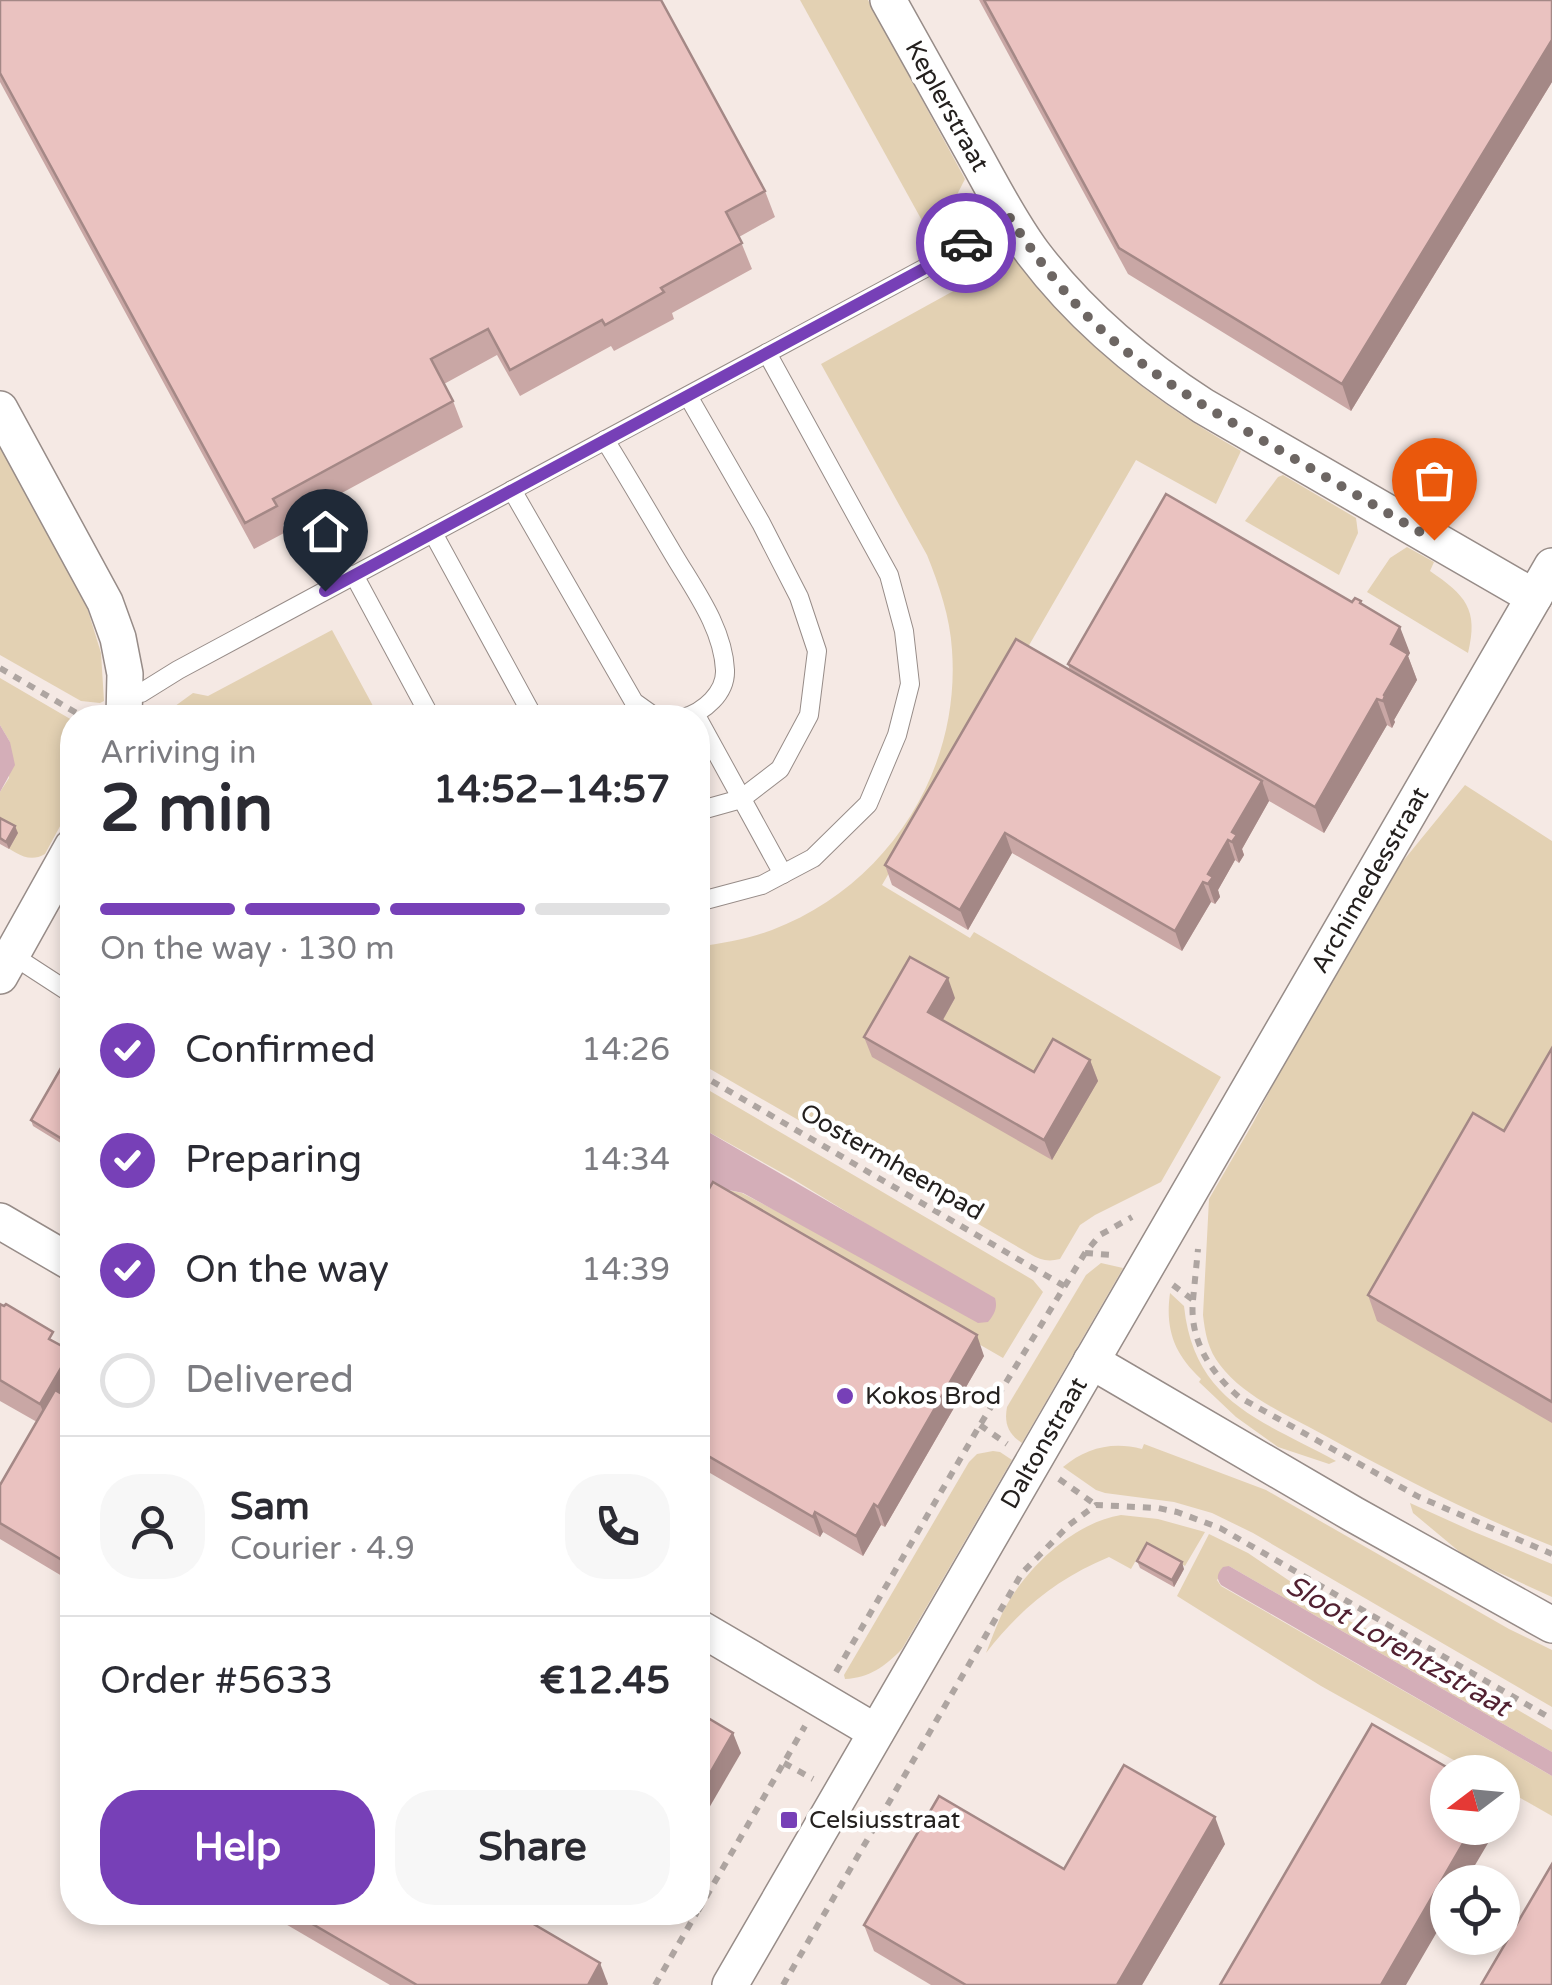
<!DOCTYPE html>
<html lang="en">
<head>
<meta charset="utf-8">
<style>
	body { margin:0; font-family:"Varela Round",sans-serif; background:#f7f7f7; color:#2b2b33; height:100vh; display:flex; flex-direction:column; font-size:38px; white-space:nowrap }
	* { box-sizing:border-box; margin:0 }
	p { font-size:32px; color:#7c7c81 }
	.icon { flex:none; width:55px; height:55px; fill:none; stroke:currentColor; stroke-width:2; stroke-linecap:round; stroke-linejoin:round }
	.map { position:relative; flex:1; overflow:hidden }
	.sheet { position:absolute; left:60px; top:705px; width:650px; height:1220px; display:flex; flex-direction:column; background:#fff; border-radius:40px; box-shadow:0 5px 15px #0003 }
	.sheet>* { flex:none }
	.needle { width:65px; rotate:254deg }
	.controls { position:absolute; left:1430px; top:1755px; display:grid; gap:20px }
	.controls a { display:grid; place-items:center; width:90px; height:90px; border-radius:50%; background:#fff; box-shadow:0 5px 15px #0003; font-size:50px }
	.pin { position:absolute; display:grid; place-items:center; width:85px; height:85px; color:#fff; margin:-102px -42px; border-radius:50% 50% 50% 0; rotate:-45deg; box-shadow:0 0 10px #0007 }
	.pin .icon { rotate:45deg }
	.courier { position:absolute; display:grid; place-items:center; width:100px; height:100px; margin:-50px; border:8px solid #7740b7; border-radius:50%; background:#fff; color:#222; box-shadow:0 2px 12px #0007 }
	.summary em { font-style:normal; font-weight:800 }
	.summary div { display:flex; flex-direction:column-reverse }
	.summary { display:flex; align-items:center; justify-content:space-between; height:170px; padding:0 40px }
	h1 { font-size:65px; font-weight:800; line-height:75px }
	.bar { display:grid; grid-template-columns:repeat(4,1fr); gap:15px 10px; align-content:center; height:120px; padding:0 40px }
	.bar i { height:12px; border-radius:8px; background:#e1e1e2 }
	.bar .on { background:#7740b7 }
	.bar p { grid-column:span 4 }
	.line { display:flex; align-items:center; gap:25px; padding:0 40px; border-top:2px solid #e1e1e2 }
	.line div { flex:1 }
	.round { display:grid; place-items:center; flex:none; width:105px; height:105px; border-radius:40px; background:#f7f7f7 }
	ol { padding:0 40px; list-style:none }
	li { display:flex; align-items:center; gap:30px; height:110px }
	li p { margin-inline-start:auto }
	li .icon { padding:10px; border-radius:50%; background:#7740b7; color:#fff; stroke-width:4 }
	li:last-child { color:#7c7c81 }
	li i { width:55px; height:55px; border:5px solid #e1e1e2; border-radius:50% }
	.button { display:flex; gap:20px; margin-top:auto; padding:20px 40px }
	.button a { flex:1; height:115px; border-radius:40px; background:#7740b7; color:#fff; font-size:40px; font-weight:800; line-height:115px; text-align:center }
	.button a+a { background:#f7f7f7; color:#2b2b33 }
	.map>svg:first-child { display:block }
	.green { fill:#e3d1b3 }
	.water { fill:#d4aeb8 }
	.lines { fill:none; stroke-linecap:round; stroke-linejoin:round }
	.service-casing { stroke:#978c88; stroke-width:20 }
	.minor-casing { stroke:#978c88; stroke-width:38 }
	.path { stroke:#aea5a1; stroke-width:6; stroke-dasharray:8 8; stroke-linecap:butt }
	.service { stroke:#fff; stroke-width:18 }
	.minor { stroke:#fff; stroke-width:35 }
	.wall { fill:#c9a7a5 }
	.shaded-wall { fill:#a48886 }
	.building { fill:#eac2c0; stroke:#a48886; stroke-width:2.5 }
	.done { stroke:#6d6663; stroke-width:10; stroke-dasharray:0 18 }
	.route { stroke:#7740b7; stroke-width:12 }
	.poi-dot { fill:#7740b7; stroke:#fff; stroke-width:4 }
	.labels { text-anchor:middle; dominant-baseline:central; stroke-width:9; stroke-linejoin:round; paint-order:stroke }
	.street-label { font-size:25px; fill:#24201e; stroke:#fff }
	.poi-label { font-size:25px; fill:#24201e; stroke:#fff; text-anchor:start }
	.water-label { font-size:28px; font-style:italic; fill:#522132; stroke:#fff }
</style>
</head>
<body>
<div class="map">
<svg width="1552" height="1985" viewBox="0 0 1552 1985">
	<rect width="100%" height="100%" fill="#f5e9e4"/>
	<g class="green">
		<polygon points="800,0 868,0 965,179 940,228 930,235"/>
		<path d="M 1014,257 C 1080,343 1147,398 1241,451 L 1216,504 L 1136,460 L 1024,654 L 1019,652 L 882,885 L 970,938 L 974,932 L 1221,1077 L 1161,1182 L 1095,1215 L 1080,1225 L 1060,1259 C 1048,1262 1040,1260 1030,1254 L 698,1062 L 698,947 C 723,943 748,939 772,930 C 886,887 961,772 952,650 C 950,617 939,585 927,555 L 821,364 L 957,289 L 953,279 L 984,260 Z"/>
		<polygon points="0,446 86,604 101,653 104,701 100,703 81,701 0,655"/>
		<polygon points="1283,475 1356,518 1358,533 1339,575 1245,521 1278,477"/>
		<path d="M 1407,547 L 1434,562 L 1430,571 C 1465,595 1479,609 1468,653 L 1367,592 L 1390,558 Z"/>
		<polygon points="332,630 379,717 160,717 193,693 208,696"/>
		<path d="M 0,678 L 72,720 L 72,804 L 45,854 C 28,864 15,852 0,843 L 0,792 L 9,778 L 10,742 L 0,725 Z"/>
		<path d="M 1465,785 L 1552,841 L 1552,1546 C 1471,1514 1398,1476 1322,1434 C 1288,1415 1244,1397 1220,1365 C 1208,1350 1205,1333 1203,1315 L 1209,1199 L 1253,1123 L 1368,904 Z"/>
		<polygon points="698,1084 1033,1280 1043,1292 1003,1358 743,1208 708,1206 698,1208 698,1194 719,1188 742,1193 807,1227 873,1228 793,1179 698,1126"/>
		<path d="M 1101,1263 L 1123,1268 L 1122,1270 L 1022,1443 C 1008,1434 1004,1423 1007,1407 L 1086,1275 Z"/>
		<path d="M 1170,1293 L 1184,1306 C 1194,1402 1261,1420 1336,1461 L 1329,1464 L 1278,1447 L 1236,1417 L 1199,1382 L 1201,1379 C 1174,1354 1165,1329 1170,1293 Z"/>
		<path d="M 1144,1444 L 1266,1490 L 1509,1629 L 1552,1650 L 1552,1707 L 1253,1533 L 1212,1513 L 1174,1502 L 1105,1493 L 1096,1490 L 1063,1467 C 1086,1448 1112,1441 1142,1449 Z"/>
		<path d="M 993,1451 L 1000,1452 L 1012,1460 L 902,1649 C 885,1666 870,1678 845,1679 L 844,1675 L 969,1462 L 977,1454 Z"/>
		<polygon points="1410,1503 1472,1531 1552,1564 1552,1597 1467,1558 1413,1513"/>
		<path d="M 1121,1515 L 1158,1519 L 1205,1532 L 1185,1566 L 1146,1543 L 1131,1569 L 1109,1557 C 1058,1578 1020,1609 986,1653 C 993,1636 999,1617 1009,1601 C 1033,1562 1075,1523 1121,1515 Z"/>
		<polygon points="1209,1534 1248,1553 1349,1621 1415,1649 1552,1730 1552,1752 1229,1566 1217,1580 1221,1586 1552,1776 1552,1816 1503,1788 1502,1772 1475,1772 1321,1686 1177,1596"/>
	</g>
	<g class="water">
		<polygon points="0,725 10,742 15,765 0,792"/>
		<path d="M 698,1126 L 995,1298 C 998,1308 994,1315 988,1322 L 978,1323 L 743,1193 L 719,1188 L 698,1194 Z"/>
		<path d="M 1229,1566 L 1552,1752 L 1552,1776 L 1221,1585 C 1216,1578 1217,1574 1223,1567 Z"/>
	</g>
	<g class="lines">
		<g class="service-casing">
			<g id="service">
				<polyline points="688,396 761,523 799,597 817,651 809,715 780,769 741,799 698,811"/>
				<path d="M 605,440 C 628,477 650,515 672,552 C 693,588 723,627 725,670 C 726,693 704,712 683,718"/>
				<polyline points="512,490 634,702 655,717 660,718"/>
				<polyline points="433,533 534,718"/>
				<polyline points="354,575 431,718"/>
				<polyline points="124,696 141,693 178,670 940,260 1008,215"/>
				<polyline points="698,719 783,874"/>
				<polyline points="698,902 762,885 813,858 868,804 897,735 910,684 904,631 889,575 767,353"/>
				<polyline points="12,955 72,994"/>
			</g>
		</g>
		<g class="minor-casing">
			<g id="minor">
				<path d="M 888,0 C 917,51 945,103 974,154 C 993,188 1010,222 1033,253 C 1080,315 1138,364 1203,406 L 1534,597"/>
				<polyline points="0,409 105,602 118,638 125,674 124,718"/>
				<polyline points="0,976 72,847"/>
				<polyline points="0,1221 72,1263"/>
				<polyline points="1091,1361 1353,1514 1552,1625"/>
				<polyline points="698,1627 876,1732"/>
				<polyline points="730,1985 1552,566"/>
			</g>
		</g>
		<g class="path">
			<polyline points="0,668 85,718"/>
			<polyline points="698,1073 1066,1287"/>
			<polyline points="1085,1253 1113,1255"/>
			<path d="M 1173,1285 L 1193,1300 C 1189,1339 1210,1372 1239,1397 L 1419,1497 L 1552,1554"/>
			<polyline points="1193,1300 1198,1249"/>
			<polyline points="980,1425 1007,1444"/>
			<polyline points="1059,1479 1096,1505"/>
			<polyline points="836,1672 980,1425 1085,1253 1100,1235 1132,1217"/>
			<polyline points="784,1763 813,1779"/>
			<polyline points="698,1911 805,1726"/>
			<polyline points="655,1985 697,1912"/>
			<polyline points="783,1985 1022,1573 1069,1525 1096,1505 1158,1508 1177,1512 1220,1528 1552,1719"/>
		</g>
		<use href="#service" class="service"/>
		<use href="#minor" class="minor"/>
	</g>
	<g class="wall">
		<polygon points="0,0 765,191 775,217 739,237 752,269 672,313 674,319 614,351 611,346 520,396 497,355 444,384 453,401 463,427 283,525 286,532 254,549 0,82"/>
		<polygon points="979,0 1552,0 1552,82 1351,411 1128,274"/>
		<polygon points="1352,602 1362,605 1410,653 1408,656 1417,680 1394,720 1395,722 1392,728 1387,725 1324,833 1269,801 1242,849 1244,855 1239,863 1235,860 1218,890 1220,897 1215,904 1211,902 1182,951 1012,853 968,930 892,885 885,865 1070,671 1068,664"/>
		<polygon points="0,818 18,833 9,849 0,844"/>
		<polygon points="955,998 943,1020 1034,1072 1090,1060 1098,1081 1052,1160 872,1057 864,1037"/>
		<polygon points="1552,1048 1552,1423 1377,1321 1368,1295 1504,1131"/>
		<polygon points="72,1049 72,1150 33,1126 31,1120"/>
		<polygon points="698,1208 984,1356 885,1527 881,1525 863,1556 823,1532 820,1537 698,1466"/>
		<polygon points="0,1304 58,1344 72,1356 72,1390 68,1398 72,1400 72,1582 0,1539 0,1485 37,1422 0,1401"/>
		<polygon points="1137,1561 1184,1569 1174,1587 1140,1568"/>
		<polygon points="1225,1844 1142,1985 931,1985 874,1951 864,1925 1064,1869"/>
		<polygon points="265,1912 513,1912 608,1984 607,1985 390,1985"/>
	</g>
	<g class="shaded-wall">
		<polygon points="1552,40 1552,82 1351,411 1342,384"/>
		<polygon points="1400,627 1410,653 1408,656 1417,680 1394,720 1395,722 1392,728 1383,701 1391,644"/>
		<polygon points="1377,699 1387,725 1324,833 1315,807"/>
		<polygon points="1262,781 1269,801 1242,849 1244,855 1239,863 1232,842 1232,832"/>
		<polygon points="15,826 18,833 9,849 6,842"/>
		<polygon points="1005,833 1012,853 968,930 960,910"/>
		<polygon points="1228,840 1235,860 1218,890 1220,897 1215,904 1208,884 1208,874"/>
		<polygon points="1203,882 1211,902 1182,951 1175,931"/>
		<polygon points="948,978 955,998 936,1032 928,1012"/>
		<polygon points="1090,1060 1098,1081 1052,1160 1044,1140"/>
		<polygon points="977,1335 984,1356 885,1527 878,1507"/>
		<polygon points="71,1351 72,1356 72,1390 50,1430 40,1404"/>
		<polygon points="874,1504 881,1525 863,1556 856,1536"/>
		<polygon points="815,1512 823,1532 820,1537 813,1517"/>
		<polygon points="1182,1562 1184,1569 1174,1587 1172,1580"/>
		<polygon points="733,1733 741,1753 698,1827 698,1794"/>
		<polygon points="1215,1817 1225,1844 1142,1985 1117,1985"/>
		<polygon points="1472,1828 1497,1828 1465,1882 1448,1882 1448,1913 1406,1985 1381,1985"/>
		<polygon points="600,1963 608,1984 607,1985 588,1985"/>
	</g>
	<g class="building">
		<polygon points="0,0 661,0 765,191 726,212 742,243 661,288 664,292 605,325 602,320 510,370 488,329 431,359 453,401 273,499 277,506 245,523 0,73"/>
		<polygon points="984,0 1552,0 1552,40 1342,384 1119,248"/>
		<polygon points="1166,494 1352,602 1355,598 1361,601 1360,603 1400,627 1391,644 1408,654 1384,695 1385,696 1383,701 1377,699 1315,807 1068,664"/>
		<polygon points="1016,639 1262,781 1232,832 1237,835 1232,842 1228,840 1208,874 1213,877 1208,884 1203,882 1175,931 1005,833 960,910 885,865"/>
		<polygon points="0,818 15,826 6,842 0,838"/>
		<polygon points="910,957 948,978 928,1012 1034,1072 1053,1039 1090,1060 1044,1140 864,1037"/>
		<polygon points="1552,1048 1552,1402 1368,1295 1473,1113 1504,1131"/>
		<polygon points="72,1049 72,1145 31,1120"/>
		<polygon points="713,1182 977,1335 878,1507 874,1504 856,1536 815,1512 813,1517 698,1450 698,1208"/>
		<polygon points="0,1304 4,1306 6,1304 53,1332 49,1339 71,1351 40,1404 0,1380"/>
		<polygon points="55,1390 72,1400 72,1566 0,1523 0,1485"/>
		<polygon points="1147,1543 1182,1562 1172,1580 1137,1561"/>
		<polygon points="698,1712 733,1733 698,1794"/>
		<polygon points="1372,1724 1455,1772 1448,1772 1448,1828 1472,1828 1381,1985 1220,1985"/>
		<polygon points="1124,1765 1215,1817 1117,1985 966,1985 864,1925 939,1796 1064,1869"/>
		<polygon points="1552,1864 1552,1985 1481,1985"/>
		<polygon points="292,1912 513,1912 600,1963 588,1985 417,1985"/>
	</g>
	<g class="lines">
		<path class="done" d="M 966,243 L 1008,215 C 1032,252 1058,286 1088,317 C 1141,370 1205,407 1269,444 C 1324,476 1379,508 1434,540"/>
		<polyline class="route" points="325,591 940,260 966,243"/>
	</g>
	<g class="poi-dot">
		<circle cx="845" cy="1396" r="10"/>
		<rect x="779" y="1810" width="20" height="20" rx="5"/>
	</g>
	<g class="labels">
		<g class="street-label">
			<text transform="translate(947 106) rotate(61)">Keplerstraat</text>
			<text transform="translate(1370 880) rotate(-60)">Archimedesstraat</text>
			<text transform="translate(892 1162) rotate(30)">Oostermheenpad</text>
			<text transform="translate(1044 1443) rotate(-60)">Daltonstraat</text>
		</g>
		<g class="poi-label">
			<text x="865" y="1396">Kokos Brod</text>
			<text x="809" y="1820">Celsiusstraat</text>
		</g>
		<g class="water-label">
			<text transform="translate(1398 1646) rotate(30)">Sloot Lorentzstraat</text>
		</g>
	</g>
</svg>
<div class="controls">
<a><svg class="needle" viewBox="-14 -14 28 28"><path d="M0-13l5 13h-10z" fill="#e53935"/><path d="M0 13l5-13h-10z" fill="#7c7c81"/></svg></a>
<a><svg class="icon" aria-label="locate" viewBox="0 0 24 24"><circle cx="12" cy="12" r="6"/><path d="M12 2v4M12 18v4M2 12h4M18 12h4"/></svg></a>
</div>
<div class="pin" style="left:1434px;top:540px;background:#ea580c"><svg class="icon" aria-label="bag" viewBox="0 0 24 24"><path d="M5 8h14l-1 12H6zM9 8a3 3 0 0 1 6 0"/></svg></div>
<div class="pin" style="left:325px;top:591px;background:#1f2937"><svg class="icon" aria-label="home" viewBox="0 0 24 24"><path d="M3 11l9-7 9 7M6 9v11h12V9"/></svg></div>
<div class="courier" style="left:966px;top:243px"><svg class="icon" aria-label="car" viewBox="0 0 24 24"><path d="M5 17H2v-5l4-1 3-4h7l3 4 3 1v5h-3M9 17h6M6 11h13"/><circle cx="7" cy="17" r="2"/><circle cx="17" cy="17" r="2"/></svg></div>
<section class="sheet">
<div class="summary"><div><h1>2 min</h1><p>Arriving in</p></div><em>14:52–14:57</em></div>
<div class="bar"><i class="on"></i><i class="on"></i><i class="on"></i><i></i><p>On the way · 130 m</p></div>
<ol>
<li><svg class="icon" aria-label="check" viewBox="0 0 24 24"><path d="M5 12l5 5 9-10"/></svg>Confirmed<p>14:26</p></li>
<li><svg class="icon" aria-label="check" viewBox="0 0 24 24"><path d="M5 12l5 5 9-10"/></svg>Preparing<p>14:34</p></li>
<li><svg class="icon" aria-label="check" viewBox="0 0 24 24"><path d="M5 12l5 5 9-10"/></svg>On the way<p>14:39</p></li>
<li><i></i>Delivered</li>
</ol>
<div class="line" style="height:180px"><a class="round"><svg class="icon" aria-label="person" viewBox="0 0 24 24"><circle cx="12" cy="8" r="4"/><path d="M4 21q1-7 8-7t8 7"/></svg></a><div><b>Sam</b><p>Courier · 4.9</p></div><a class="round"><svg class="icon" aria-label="phone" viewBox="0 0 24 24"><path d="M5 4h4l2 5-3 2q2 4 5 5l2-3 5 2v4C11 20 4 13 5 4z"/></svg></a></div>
<div class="line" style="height:130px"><div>Order #5633</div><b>€12.45</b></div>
<div class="button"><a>Help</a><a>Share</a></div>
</section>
</div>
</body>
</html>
